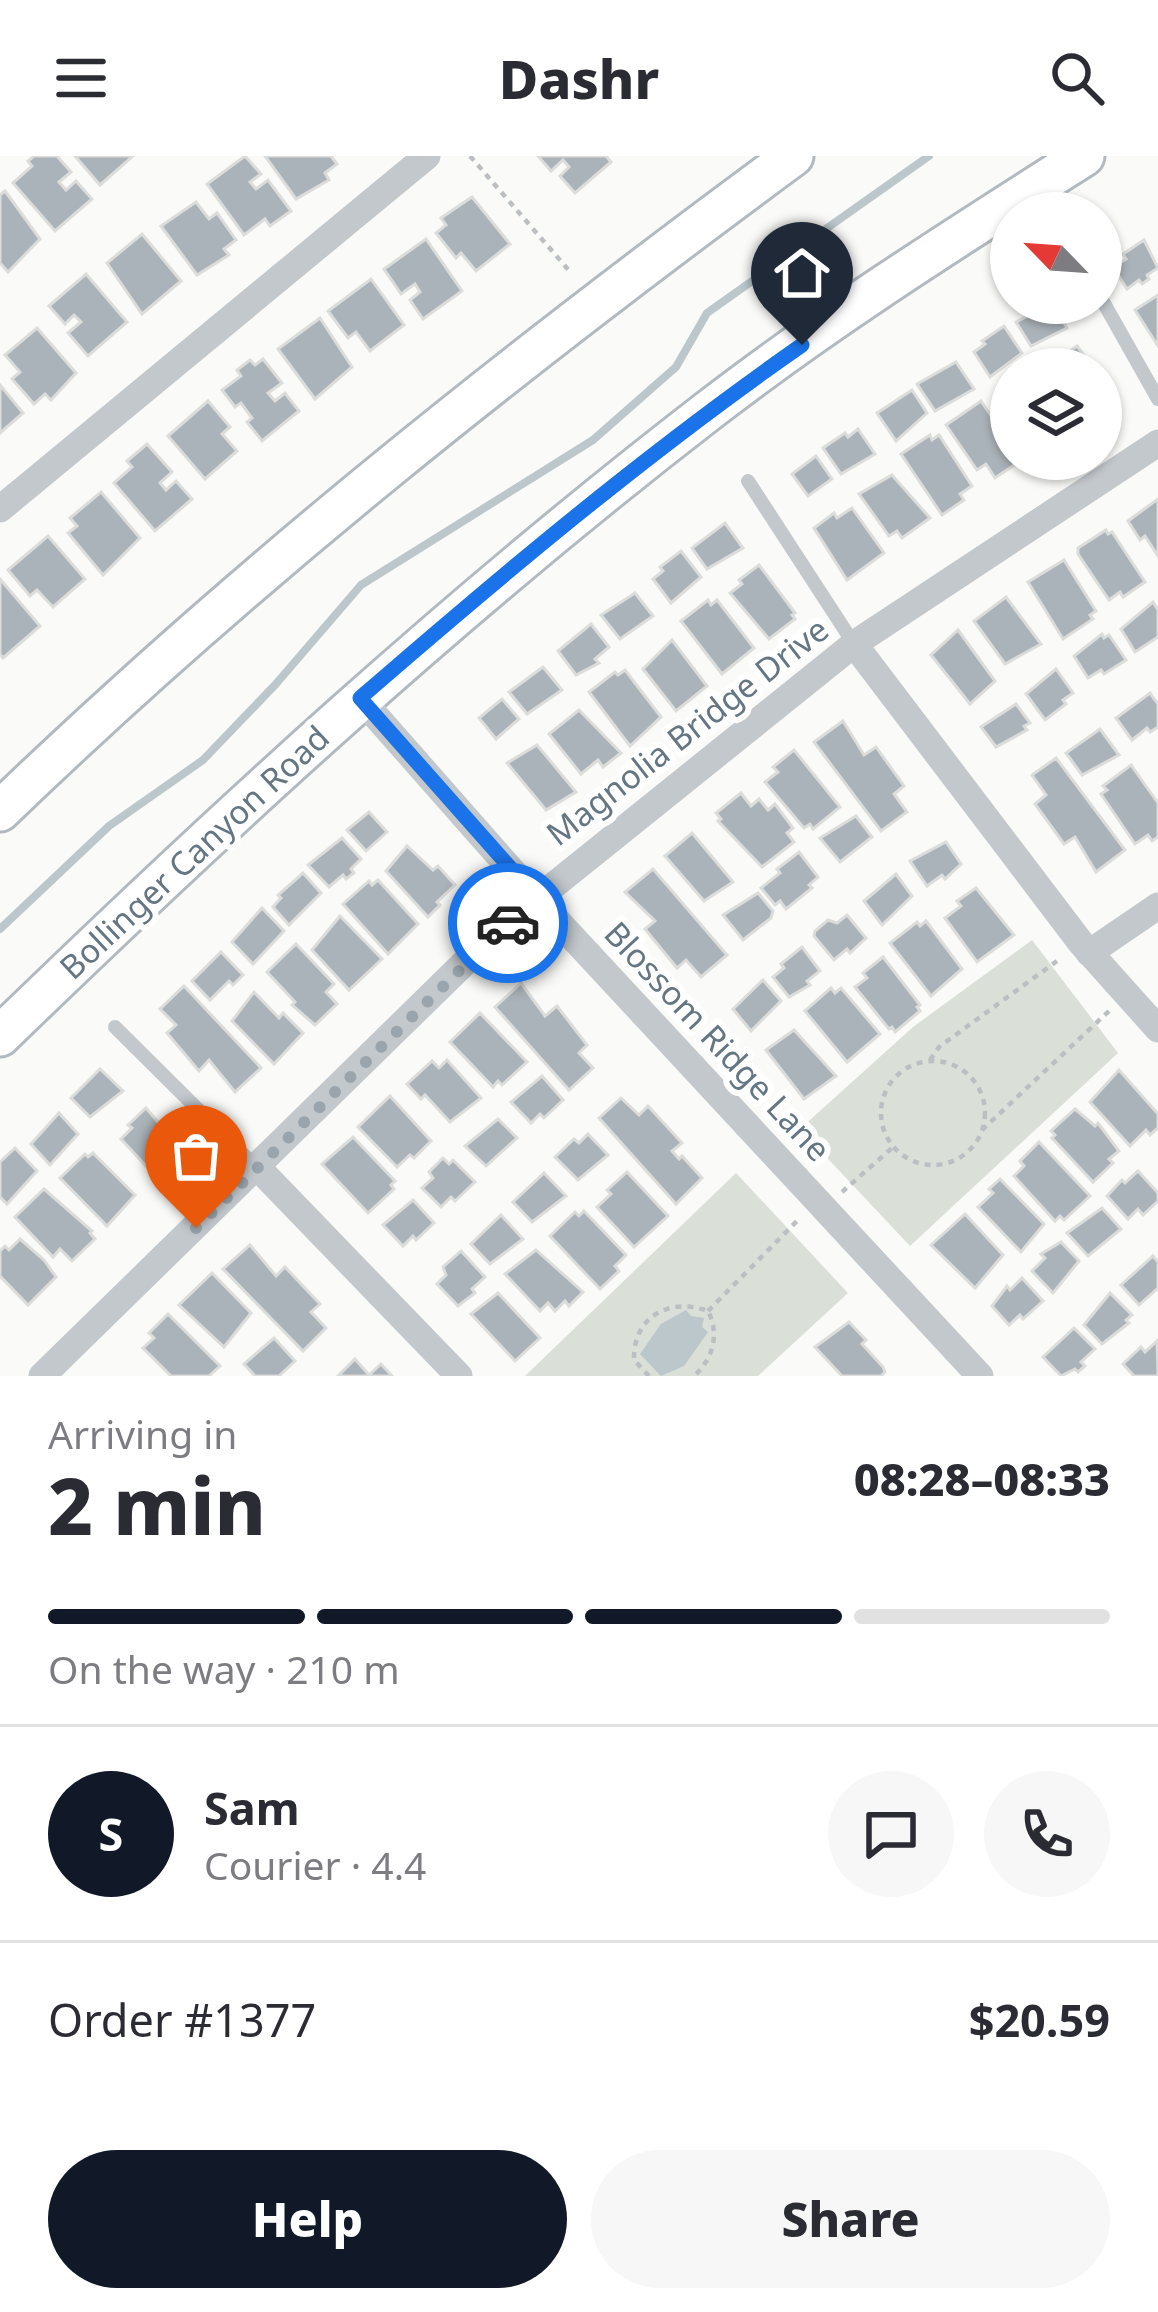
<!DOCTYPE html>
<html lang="en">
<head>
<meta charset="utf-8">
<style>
	body { margin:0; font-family:"Noto Sans",sans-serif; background:#f7f7f7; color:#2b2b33; height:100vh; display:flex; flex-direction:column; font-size:45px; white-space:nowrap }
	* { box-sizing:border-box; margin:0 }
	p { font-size:39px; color:#7c7c81 }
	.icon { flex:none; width:66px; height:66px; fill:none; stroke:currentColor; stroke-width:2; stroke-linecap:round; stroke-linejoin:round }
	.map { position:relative; height:1220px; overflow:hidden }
	.side { display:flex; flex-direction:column; background:#fff; flex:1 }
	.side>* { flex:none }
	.needle { width:78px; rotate:295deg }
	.fabs { position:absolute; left:990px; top:36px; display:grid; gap:24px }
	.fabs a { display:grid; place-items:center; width:132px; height:132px; border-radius:50%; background:#fff; box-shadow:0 3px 9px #0004; font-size:60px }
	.pin { position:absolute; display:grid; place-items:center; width:102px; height:102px; color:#fff; margin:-123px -51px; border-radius:50% 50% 50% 0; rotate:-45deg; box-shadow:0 0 12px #0007 }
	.pin .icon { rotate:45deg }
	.courier { position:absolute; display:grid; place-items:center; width:120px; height:120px; margin:-60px; border:9px solid #1a73e8; border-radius:50%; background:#fff; color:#222; box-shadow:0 3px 15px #0007 }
	.headline em { font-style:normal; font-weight:800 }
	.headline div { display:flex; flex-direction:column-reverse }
	.headline { display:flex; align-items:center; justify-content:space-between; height:204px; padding:0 48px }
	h1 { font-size:78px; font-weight:800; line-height:90px }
	.bar { display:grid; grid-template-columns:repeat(4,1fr); gap:18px 12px; align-content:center; height:144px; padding:0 48px }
	.bar i { height:15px; border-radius:9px; background:#e1e1e2 }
	.bar .selected { background:#111827 }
	.bar p { grid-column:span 4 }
	.line { display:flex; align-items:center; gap:30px; padding:0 48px; border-top:3px solid #e1e1e2 }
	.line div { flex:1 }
	.round { display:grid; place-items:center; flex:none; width:126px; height:126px; border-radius:63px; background:#f7f7f7 }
	.button { display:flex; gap:24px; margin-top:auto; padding:24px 48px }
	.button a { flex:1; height:138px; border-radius:72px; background:#111827; color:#fff; font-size:48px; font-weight:800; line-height:138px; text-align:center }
	.button a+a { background:#f7f7f7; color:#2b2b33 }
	header { display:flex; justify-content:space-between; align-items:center; height:156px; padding:0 48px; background:#fff; font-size:54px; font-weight:800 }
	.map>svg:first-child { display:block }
	.green { fill:#dadfd7 }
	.water { fill:#bbc7cb }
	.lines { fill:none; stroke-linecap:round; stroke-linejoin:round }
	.stream { stroke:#bbc7cb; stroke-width:8 }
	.building { fill:#aab3b9; stroke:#dcdcda; stroke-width:3 }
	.secondary-casing { stroke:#b3babf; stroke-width:45 }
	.path { stroke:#bbbfc2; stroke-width:4.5; stroke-dasharray:6 6; stroke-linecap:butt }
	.service { stroke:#c3c8cc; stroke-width:14 }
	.minor { stroke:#c3c8cc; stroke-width:27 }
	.secondary { stroke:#fff; stroke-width:39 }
	.done { stroke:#99a4ac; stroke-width:12; stroke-dasharray:0 21.6 }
	.route { stroke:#1a73e8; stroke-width:15 }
	.labels { text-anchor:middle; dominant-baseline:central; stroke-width:12; stroke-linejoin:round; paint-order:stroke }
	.street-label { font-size:33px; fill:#657683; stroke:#fff }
</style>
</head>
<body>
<header><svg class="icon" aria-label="menu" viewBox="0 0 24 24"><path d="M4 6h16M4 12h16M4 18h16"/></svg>Dashr<svg class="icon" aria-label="search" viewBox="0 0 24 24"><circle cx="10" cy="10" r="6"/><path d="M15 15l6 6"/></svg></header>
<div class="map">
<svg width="1158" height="1220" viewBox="0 0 1158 1220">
	<rect width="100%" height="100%" fill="#fafaf8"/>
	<g class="green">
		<polygon points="1032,784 1118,897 910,1090 800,973 913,871"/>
		<polygon points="736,1017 848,1137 758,1220 525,1220"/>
	</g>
	<polygon class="water" points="686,1154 691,1160 704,1162 702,1171 708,1176 684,1210 661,1220 640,1198 661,1168"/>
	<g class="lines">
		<polyline class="stream" points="0,773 109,670 203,604 275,529 361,429 593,284 676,211 707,157 929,0"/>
	</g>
	<g class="building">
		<polygon points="34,0 57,0 71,16 59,26 66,34 76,25 92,43 55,75 13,27 32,10 28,5"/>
		<polygon points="75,0 133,0 100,29"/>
		<polygon points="245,0 261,18 250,26 256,33 268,24 291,55 270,70 265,63 244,79 207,28"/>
		<polygon points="265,0 331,0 337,8 325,17 329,24 296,43"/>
		<polygon points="538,0 606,0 611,6 575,37 560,20 569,11 563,4 551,15"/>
		<polygon points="5,35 40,83 8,116 0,107 0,39"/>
		<polygon points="472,41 510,88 476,115 461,97 456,102 436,77 446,69 441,62"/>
		<polygon points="196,46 209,63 217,57 236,84 224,93 229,99 197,119 161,70"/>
		<polygon points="142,78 181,125 142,158 107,107"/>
		<polygon points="426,83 462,135 423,163 410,144 420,136 415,128 401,138 384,113"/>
		<polygon points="1144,84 1158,112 1147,119 1149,123 1142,128 1139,124 1127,133 1113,111 1126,103 1123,98"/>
		<polygon points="86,118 127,166 88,200 68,177 81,166 74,159 65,168 49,150"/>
		<polygon points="371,123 404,169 370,195 356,176 348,182 328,155"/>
		<polygon points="1158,139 1158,190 1135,154"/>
		<polygon points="1053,147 1067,172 1031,190 1016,166"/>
		<polygon points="320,162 352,211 315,243 278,193"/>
		<polygon points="1004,170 1022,197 990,221 974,196 985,188 982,185"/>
		<polygon points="37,172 76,217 51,244 45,238 34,248 12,223 20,216 5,199"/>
		<polygon points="1077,190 1094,213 1051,213 1065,203 1063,200"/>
		<polygon points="263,203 282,227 268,237 275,245 285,237 299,255 262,285 247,266 252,262 241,247 235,251 222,234 241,220 237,214 250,204 255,209"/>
		<polygon points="956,206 974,233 935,255 917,228"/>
		<polygon points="0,229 23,257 0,277"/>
		<polygon points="912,234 927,257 896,285 877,257"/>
		<polygon points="208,245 230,271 222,278 237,295 205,323 168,280"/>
		<polygon points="981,245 999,271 1001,270 1011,281 1011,303 1023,303 995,322 986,308 977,314 946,269"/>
		<polygon points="858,273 875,298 841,318 823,292 845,277 848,281"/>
		<polygon points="930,279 932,284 939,279 972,330 960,338 964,344 942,359 901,298"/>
		<polygon points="147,288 172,316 160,327 166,334 176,325 192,343 155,375 114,327 132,311 127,305"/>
		<polygon points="816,300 832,323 808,340 792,318"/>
		<polygon points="892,319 930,362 902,382 897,375 889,380 859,338"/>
		<polygon points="101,336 140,382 103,419 68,377 77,370 70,362"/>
		<polygon points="1158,343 1158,400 1145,380 1140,384 1128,365"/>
		<polygon points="852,352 884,397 847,424 814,372 834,357 837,362"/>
		<polygon points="725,367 743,392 707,413 692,392"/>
		<polygon points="1106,374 1108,378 1112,376 1145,426 1123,441 1120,436 1109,444 1078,398 1078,392"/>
		<polygon points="48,380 85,423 53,451 37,434 30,440 8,414"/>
		<polygon points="681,395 701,421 671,447 653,423 663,415 660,411"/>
		<polygon points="1064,404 1096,455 1090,459 1093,463 1063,483 1028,426"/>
		<polygon points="759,409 795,457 792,459 795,463 769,483 730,437 742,428 739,424"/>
		<polygon points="0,423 40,470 3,502 0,498"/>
		<polygon points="635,437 653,460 620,483 601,459"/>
		<polygon points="1006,441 1041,488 1005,508 974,465"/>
		<polygon points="708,444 711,449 717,444 754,492 722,518 681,465"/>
		<polygon points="1153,446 1158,454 1158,481 1135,496 1121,473"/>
		<polygon points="591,468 609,491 595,503 599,507 576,519 558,495"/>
		<polygon points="958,474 995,525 970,548 931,499"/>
		<polygon points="1102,478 1104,482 1109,479 1126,504 1104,518 1101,514 1088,522 1074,500"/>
		<polygon points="672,484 707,530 676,555 643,513"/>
		<polygon points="543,511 562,534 527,558 509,536"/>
		<polygon points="1056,513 1073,537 1063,544 1066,548 1045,564 1026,538"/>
		<polygon points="625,514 661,561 630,590 589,536 615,516 618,519"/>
		<polygon points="1150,537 1158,548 1158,571 1150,576 1147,572 1132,584 1116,562"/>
		<polygon points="502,543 519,563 496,583 479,562"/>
		<polygon points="1016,548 1030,567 1024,570 1027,574 996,591 981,571"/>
		<polygon points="579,554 621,597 603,611 598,604 581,618 549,578"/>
		<polygon points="843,565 864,599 876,591 904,630 894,638 907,656 881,675 814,586"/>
		<polygon points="1100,573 1119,599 1082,619 1066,597"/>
		<polygon points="537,589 576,636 546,654 507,607"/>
		<polygon points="794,594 840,651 813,673 810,668 804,672 765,626 778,616 773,611"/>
		<polygon points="1056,602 1125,694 1096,716 1075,681 1064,688 1035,648 1046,639 1032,619"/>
		<polygon points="1131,609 1158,647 1158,681 1152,685 1148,679 1135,688 1101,638 1107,634 1103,630"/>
		<polygon points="741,637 751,650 759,643 768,654 775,648 793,672 787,677 794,686 762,711 718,665 721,663 716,657"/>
		<polygon points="369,656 387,676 366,695 347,674"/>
		<polygon points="856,660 872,681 840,706 820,682"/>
		<polygon points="692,677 733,726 704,745 665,700"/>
		<polygon points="342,682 361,703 351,713 354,717 346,723 343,719 329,731 308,709"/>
		<polygon points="946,686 961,708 945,723 942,719 927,730 910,705"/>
		<polygon points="407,690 433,714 438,710 455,729 437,746 440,749 428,761 386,715"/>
		<polygon points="799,696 818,721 809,729 812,732 786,753 780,745 775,749 761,732 780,717 777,713"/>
		<polygon points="653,713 727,799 701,821 686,804 677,812 645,773 655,765 625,736"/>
		<polygon points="303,717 321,737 289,769 273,751 281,742 278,739"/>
		<polygon points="896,718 912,740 882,769 864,745"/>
		<polygon points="378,724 418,768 388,798 343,748 369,725 372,729"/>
		<polygon points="976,732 1014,779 977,806 945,762 961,750 957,745"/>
		<polygon points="758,737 773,755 771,762 743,784 723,759"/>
		<polygon points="262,752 284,775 253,808 232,786"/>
		<polygon points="847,759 866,782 850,797 847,793 834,804 814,780 815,775 828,764 837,767"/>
		<polygon points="340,760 382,803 349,834 312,794"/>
		<polygon points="926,765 962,813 931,840 890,787 917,766 920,770"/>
		<polygon points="296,788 334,828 326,836 337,848 315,869 292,849 295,846 267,816"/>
		<polygon points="802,791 820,815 807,825 810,829 789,841 773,821 784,812 781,808"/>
		<polygon points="221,796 243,819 233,829 229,825 210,844 192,825"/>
		<polygon points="883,801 920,849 917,851 920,855 895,876 892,871 889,873 855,831 867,822 863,817"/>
		<polygon points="763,824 781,845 751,875 733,853"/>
		<polygon points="521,827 545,860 557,850 587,889 579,897 593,912 569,934 495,851"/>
		<polygon points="184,830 261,912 235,936 209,904 199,915 167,877 176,869 160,853"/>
		<polygon points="831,832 835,837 841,832 880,878 847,906 805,855"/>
		<polygon points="254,836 279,862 283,857 303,877 274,908 232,865"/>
		<polygon points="480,857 527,906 502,929 498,925 493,931 450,886"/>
		<polygon points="794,874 836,920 804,943 766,894"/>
		<polygon points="447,904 481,942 450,966 425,939 421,943 407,928 432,905 439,912"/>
		<polygon points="100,913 123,935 90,961 71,942"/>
		<polygon points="1119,914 1158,958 1158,972 1150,979 1146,974 1130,990 1090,946"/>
		<polygon points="542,920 563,944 544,962 540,958 531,967 511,946"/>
		<polygon points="390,940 431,985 414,1002 410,999 397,1011 358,971"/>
		<polygon points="621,942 639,959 648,950 682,987 672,995 679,1003 682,1000 702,1022 676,1048 599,962"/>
		<polygon points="146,952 188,1001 165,1023 161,1020 158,1023 121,983 132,972 128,969"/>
		<polygon points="1075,953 1095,970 1098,967 1119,995 1109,1003 1113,1007 1093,1026 1052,982 1055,979 1051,975"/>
		<polygon points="59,957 78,978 50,1009 31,988"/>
		<polygon points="498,963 517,982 486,1010 465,990"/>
		<polygon points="588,978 608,999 578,1024 555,1001 574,983 579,987"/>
		<polygon points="353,981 395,1025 391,1029 394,1033 368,1057 322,1008"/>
		<polygon points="1039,986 1090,1040 1064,1064 1060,1060 1055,1065 1014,1020 1024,1010 1020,1005"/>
		<polygon points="15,992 37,1015 7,1048 0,1041 0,1006"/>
		<polygon points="93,997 135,1039 107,1070 60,1022 85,998 88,1001"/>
		<polygon points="443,1002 449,1008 453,1004 475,1026 455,1045 451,1041 441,1051 422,1032 433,1022 429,1016"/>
		<polygon points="1138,1015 1158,1037 1158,1045 1143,1059 1138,1053 1128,1063 1107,1040 1122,1024 1125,1027"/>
		<polygon points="627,1016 668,1060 634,1091 597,1051 611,1038 607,1034"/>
		<polygon points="544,1017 566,1040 532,1066 513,1046"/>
		<polygon points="1000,1023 1044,1068 1021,1096 978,1051 993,1037 989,1033"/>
		<polygon points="44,1033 92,1075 90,1077 95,1083 72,1105 60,1093 53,1101 15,1061"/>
		<polygon points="413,1044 434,1067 416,1084 413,1080 403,1090 383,1069"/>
		<polygon points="1102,1052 1121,1073 1088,1100 1067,1077"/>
		<polygon points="584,1055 626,1099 615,1110 619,1115 600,1133 550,1080 575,1056 579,1060"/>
		<polygon points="965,1058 1003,1099 975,1132 931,1089"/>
		<polygon points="501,1059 523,1083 490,1108 471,1088"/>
		<polygon points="20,1083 44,1104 56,1121 28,1149 0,1120 0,1095 5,1090 9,1094"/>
		<polygon points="1061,1086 1079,1105 1053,1137 1032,1115 1045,1102 1041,1098"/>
		<polygon points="250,1089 276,1120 285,1111 320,1148 311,1156 326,1172 303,1195 223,1113"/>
		<polygon points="536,1094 583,1136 569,1150 565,1145 555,1155 548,1147 540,1155 505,1118"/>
		<polygon points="461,1095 485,1121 472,1133 475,1137 458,1150 437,1128 446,1119 443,1111"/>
		<polygon points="1153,1100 1158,1106 1158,1132 1139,1149 1121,1129"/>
		<polygon points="212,1117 251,1157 224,1191 179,1149"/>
		<polygon points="1022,1122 1043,1145 1023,1163 1020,1159 1009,1169 992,1150 1007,1130 1010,1134"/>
		<polygon points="498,1137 540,1182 515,1205 471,1158"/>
		<polygon points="1110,1137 1132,1159 1126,1164 1129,1167 1102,1188 1084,1169"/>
		<polygon points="168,1158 220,1210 209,1220 171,1220 143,1192 154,1182 149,1177"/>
		<polygon points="849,1166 866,1184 862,1188 883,1211 885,1216 881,1220 842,1220 815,1191"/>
		<polygon points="1074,1172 1095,1193 1081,1206 1085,1210 1078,1216 1075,1213 1061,1220 1043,1201"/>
		<polygon points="274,1182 295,1205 279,1220 255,1220 244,1208"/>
		<polygon points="1157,1185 1158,1220 1134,1220 1123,1208 1141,1191 1145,1196"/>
		<polygon points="355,1203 369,1219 381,1208 392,1220 338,1220"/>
	</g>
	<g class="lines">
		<g class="secondary-casing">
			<g id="secondary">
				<path d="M 0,655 C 248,416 516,204 793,0"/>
				<path d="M 0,880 C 227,660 458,448 708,255 C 827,163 957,81 1084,0"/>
			</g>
		</g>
		<g class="path">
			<polyline points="470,0 572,118"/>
			<polyline points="930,904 939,891 1057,805"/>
			<circle cx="933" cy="957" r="52"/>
			<polyline points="982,974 1109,855"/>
			<polyline points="842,1036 892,992"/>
			<polyline points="708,1155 797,1065"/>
			<path d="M 649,1220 L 634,1204 C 633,1160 670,1141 708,1155 C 720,1178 713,1203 694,1220"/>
		</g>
		<g class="service">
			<polyline points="1101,142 1158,243"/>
			<polyline points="748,325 854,488"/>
			<polyline points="115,871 256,1011"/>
		</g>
		<g class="minor">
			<polyline points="0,353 427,0"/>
			<polyline points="854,488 1081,787 1158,873"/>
			<polyline points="360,542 537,743 980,1220"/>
			<polyline points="1089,797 1158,750"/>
			<polyline points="258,1012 459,1220"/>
			<polyline points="42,1220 497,775 854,488 1158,287"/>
		</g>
		<use href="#secondary" class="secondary"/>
	</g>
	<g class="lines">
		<polyline class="done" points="196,1072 508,767"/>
		<path class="route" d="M 508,767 L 537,742 L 360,542 C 503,418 647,297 802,189"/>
	</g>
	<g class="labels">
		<g class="street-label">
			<text transform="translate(687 575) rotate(-38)">Magnolia Bridge Drive</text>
			<text transform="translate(194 696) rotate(-43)">Bollinger Canyon Road</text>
			<text transform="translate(718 885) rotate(47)">Blossom Ridge Lane</text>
		</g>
	</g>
</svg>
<div class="fabs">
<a><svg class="needle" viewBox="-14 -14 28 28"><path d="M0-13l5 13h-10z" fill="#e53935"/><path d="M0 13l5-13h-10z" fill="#7c7c81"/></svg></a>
<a><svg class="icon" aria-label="layers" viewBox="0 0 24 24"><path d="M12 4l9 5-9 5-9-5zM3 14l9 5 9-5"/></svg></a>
</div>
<div class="pin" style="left:196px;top:1072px;background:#ea580c"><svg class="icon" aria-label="bag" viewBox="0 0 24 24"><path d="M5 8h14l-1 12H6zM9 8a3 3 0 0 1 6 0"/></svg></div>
<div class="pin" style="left:802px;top:189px;background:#1f2937"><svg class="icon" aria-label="home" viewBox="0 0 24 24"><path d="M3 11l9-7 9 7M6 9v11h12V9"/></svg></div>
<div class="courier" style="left:508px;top:767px"><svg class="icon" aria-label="car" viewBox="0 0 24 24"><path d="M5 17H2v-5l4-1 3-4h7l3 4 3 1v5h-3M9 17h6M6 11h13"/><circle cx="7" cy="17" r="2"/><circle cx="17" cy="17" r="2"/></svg></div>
</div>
<section class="side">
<div class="headline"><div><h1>2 min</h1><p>Arriving in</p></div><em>08:28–08:33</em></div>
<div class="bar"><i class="selected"></i><i class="selected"></i><i class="selected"></i><i></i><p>On the way · 210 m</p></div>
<div class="line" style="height:216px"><b class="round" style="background:#111827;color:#fff">S</b><div><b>Sam</b><p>Courier · 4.4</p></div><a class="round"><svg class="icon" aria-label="chat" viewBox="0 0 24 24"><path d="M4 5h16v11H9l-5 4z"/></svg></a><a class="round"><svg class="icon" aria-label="phone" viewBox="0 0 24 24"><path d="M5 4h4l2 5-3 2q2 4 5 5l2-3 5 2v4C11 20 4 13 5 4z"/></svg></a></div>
<div class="line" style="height:156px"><div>Order #1377</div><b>$20.59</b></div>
<div class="button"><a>Help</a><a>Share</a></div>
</section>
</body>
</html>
